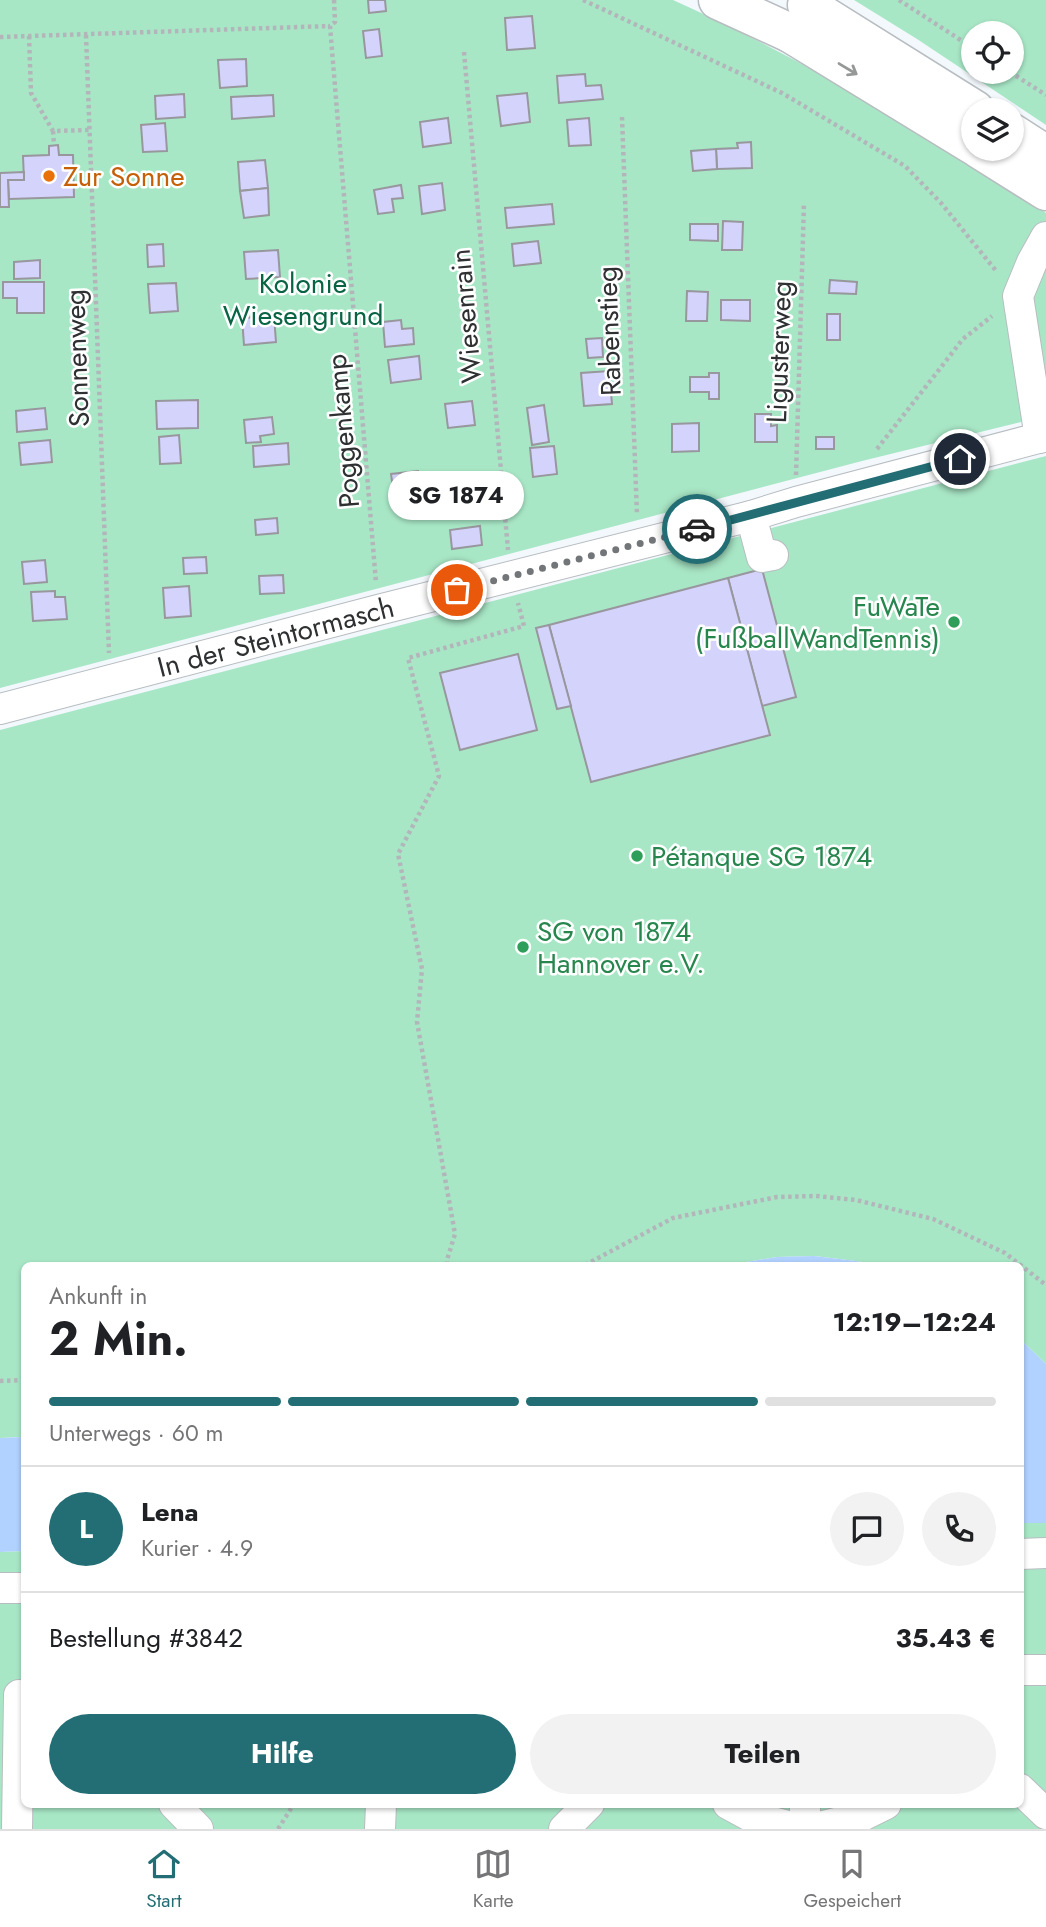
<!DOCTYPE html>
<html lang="de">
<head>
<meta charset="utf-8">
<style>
	body { margin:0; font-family:Jost,sans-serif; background:#f2f2f2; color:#202124; height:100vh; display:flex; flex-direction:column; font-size:26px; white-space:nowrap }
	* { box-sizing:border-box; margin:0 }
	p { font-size:23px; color:#757577 }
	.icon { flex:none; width:38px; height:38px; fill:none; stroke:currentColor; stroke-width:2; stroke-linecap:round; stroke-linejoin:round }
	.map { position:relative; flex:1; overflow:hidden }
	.side { position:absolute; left:21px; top:1262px; width:1003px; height:546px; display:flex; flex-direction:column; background:#fff; border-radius:10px; box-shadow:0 2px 5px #0004 }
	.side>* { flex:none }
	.tools { position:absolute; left:961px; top:21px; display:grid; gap:14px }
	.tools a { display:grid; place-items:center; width:63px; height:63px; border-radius:50%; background:#fff; box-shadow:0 2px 5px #0004; font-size:35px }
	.pin { position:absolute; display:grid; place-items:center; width:60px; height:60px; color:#fff; margin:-30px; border:4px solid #fff; border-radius:50%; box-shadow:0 2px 7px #0007 }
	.courier { position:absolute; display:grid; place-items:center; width:70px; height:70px; margin:-35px; border:5px solid #236e75; border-radius:50%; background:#fff; color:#222; box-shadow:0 2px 9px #0007 }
	.bubble { position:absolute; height:49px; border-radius:24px; background:#fff; box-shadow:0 2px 5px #0004; font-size:23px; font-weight:700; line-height:49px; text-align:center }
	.overview em { font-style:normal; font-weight:700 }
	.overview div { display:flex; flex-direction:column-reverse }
	.overview { display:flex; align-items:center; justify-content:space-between; height:119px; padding:0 28px }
	h1 { font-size:46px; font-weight:700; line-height:52px }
	.bar { display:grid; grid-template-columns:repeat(4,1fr); gap:10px 7px; align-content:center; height:84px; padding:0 28px }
	.bar i { height:9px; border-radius:5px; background:#e0e0e0 }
	.bar .selected { background:#236e75 }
	.bar p { grid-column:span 4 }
	.line { display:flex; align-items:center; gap:18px; padding:0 28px; border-top:2px solid #e0e0e0 }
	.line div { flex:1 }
	.round { display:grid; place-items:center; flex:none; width:74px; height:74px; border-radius:37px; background:#f2f2f2 }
	.cta { display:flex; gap:14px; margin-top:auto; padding:14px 28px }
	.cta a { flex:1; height:80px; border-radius:42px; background:#236e75; color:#fff; font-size:28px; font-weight:700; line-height:80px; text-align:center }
	.cta a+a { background:#f2f2f2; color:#202124 }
	.menu { display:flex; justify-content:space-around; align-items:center; height:98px; border-top:2px solid #e0e0e0; background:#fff; font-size:19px; color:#757577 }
	.menu a { display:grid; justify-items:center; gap:4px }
	.menu .selected { color:#236e75 }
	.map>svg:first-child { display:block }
	.green { fill:#a8e7c6; fill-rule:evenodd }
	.water { fill:#b1d1fe }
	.building { fill:#d4d3fb; stroke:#97979d; stroke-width:2 }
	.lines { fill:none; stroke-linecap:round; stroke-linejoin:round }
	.minor-casing { stroke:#b8bdc1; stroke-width:32 }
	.major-casing { stroke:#b8bdc1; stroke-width:41 }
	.highway-casing { stroke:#b8bdc1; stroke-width:41 }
	.path { stroke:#b2b6ba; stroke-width:4.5; stroke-dasharray:3.5 3.5; stroke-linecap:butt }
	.minor { stroke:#fff; stroke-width:30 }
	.major { stroke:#fff; stroke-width:38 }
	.highway { stroke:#fff; stroke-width:38 }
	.oneway { stroke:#969898 }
	.done { stroke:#737678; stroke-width:7; stroke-dasharray:0 12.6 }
	.route { stroke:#236e75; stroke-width:9 }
	.food-dot { fill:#e8710a; stroke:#fff; stroke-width:2.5 }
	.leisure-dot { fill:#2e9e5b; stroke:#fff; stroke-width:2.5 }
	.labels { text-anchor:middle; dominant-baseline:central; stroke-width:5; stroke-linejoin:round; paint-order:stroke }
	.food-label { font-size:28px; fill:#c56008; stroke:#fff; text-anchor:start }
	.park-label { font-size:28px; fill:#086443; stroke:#fff }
	.street-label { font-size:28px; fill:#2e3031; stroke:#fff }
	.leisure-label { font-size:28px; fill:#27864d; stroke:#fff; text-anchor:start }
</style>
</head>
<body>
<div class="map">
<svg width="1046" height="1829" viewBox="0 0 1046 1829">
	<rect width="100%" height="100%" fill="#f3f8fd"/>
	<g class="green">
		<path d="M 0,0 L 673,0 C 804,59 926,134 1046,213 L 1046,416 L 862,461 L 0,688 Z"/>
		<path d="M 854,0 L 1046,0 L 1046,125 L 917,39 ZM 973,33 L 1012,33 L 1012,72 L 973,72 Z"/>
		<polygon points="1046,456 1046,1364 1020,1339 1020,1265 880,1265 856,1261 814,1256 777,1257 728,1265 24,1265 24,1437 0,1438 0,730"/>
		<polygon points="1020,1523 1046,1523 1046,1829 0,1829 0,1552 24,1551 24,1804 1020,1804"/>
	</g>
	<g class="water">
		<polygon points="814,1256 856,1261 880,1265 728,1265 777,1257"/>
		<polygon points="1020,1339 1046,1364 1046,1523 1020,1523"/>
		<polygon points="24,1437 24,1551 0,1552 0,1438"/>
	</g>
	<g class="building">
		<polygon points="368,0 385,0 386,11 369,13"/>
		<polygon points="532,16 535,48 507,50 505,18"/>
		<polygon points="379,29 382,56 366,58 363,31"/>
		<polygon points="246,59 247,86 220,88 218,60"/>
		<polygon points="585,74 586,86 601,85 603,99 559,103 557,76"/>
		<polygon points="527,93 530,122 501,126 497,96"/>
		<polygon points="184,94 185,117 156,119 155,96"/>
		<polygon points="273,95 274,116 232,119 231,97"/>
		<polygon points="448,118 451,143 423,147 420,122"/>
		<polygon points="589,118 591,145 569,146 567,120"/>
		<polygon points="165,123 167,151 143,152 141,125"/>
		<polygon points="751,142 752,168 717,169 716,149 738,148 737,143"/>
		<polygon points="58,145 59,155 73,155 74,197 9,199 8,180 24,180 23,156 49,155 49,146"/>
		<polygon points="716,149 717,169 693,171 691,151"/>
		<polygon points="265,160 268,188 240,191 238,162"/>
		<polygon points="24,172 24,180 8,180 9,207 0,207 0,173"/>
		<polygon points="442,183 445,210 422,214 419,186"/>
		<polygon points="401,185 403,198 392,199 394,212 378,214 374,190"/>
		<polygon points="268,188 269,215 244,218 240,191"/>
		<polygon points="552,204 554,224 507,228 505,208"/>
		<polygon points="723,221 743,222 742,250 722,250"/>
		<polygon points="690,224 718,224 718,241 690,240"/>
		<polygon points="538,241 541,263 514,266 512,244"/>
		<polygon points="163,244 164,266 148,267 147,245"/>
		<polygon points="278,250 280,277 246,279 244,252"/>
		<polygon points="40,260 40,278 14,279 14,262"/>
		<polygon points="830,280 857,282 856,294 829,293"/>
		<polygon points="3,282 44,282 44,313 17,313 17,298 3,298"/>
		<polygon points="176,283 178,311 150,313 148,284"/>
		<polygon points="687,291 708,292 707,321 686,321"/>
		<polygon points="721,300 750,300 750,321 721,320"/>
		<rect x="827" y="314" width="13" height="26"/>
		<polygon points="274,316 276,342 244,345 242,318"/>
		<polygon points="401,320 402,329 413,328 414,344 385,347 383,322"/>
		<polygon points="602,338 603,357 588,358 586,339"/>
		<polygon points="419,356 421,379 391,383 388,360"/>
		<polygon points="609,371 612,404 584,406 581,373"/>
		<polygon points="709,373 719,373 719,399 709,399 709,392 690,392 690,377 709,377"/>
		<polygon points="198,400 198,428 157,429 156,401"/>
		<polygon points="472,401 475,425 448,428 445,404"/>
		<polygon points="544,405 549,442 532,445 527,408"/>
		<polygon points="45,408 47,429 17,432 16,411"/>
		<polygon points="755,414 771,414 771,426 777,425 777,442 755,442"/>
		<polygon points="272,417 274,434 260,436 261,442 246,443 244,420"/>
		<polygon points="699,423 699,451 672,452 672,424"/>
		<polygon points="179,435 181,463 160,464 159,437"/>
		<rect x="816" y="437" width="18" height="12"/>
		<polygon points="50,440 52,462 21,465 19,443"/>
		<polygon points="288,443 289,464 254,467 253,446"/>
		<polygon points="554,446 557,474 533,477 530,448"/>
		<polygon points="418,471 422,499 395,503 391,474"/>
		<polygon points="277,518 278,533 256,535 255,520"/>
		<polygon points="480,526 482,545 452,549 450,530"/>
		<polygon points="206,557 207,573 184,574 183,558"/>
		<polygon points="45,560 47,582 24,584 22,562"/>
		<polygon points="762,569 796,697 762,706 728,578"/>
		<polygon points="283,575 284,593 260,594 259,576"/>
		<polygon points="728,578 770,735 591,782 549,625"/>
		<polygon points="189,586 191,616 165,618 163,588"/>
		<polygon points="55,591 55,597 65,597 67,619 33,621 31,592"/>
		<polygon points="549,625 571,706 557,709 536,628"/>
		<polygon points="518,654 537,730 460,750 440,673"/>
	</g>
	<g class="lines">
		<g class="minor-casing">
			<g id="minor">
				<polyline points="1040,438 1018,296 1032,262 1046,237"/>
				<polyline points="751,516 762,557 773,555"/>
				<path id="s1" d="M 0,709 L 378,610 L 751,516 L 796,502 L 1046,436"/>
				<polyline points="1020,1554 1046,1553"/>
				<polyline points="0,1588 24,1588"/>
				<polyline points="1020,1670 1046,1670"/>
				<polyline points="1020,1789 1046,1814"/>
				<polyline points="174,1804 198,1829"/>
				<polyline points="728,1804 750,1816 799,1829"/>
				<polyline points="17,1829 19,1695"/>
				<polyline points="380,1829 381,1804"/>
				<polyline points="564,1829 589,1804"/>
				<polyline points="805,1829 805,1804"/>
				<polyline points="811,1829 860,1817 886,1804"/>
			</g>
		</g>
		<g class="major-casing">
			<polyline id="major" points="718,0 790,33"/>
		</g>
		<g class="highway-casing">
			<g id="highway">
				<polyline points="807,5 975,110"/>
				<polyline points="790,33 973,145"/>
				<polyline points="1012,133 1046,155"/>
				<polyline points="979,149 1046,191"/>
			</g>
		</g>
		<g class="path">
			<polyline points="334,0 335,22 330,26 376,583"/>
			<polyline points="583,0 782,93 905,166 941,203 997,272"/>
			<polyline points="899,0 973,48"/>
			<polyline points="86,35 109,653"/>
			<polyline points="29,36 31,93 53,131 89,130"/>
			<polyline points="0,37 330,26"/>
			<polyline points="464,52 508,550"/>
			<polyline points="1010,72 1046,95"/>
			<polyline points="622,117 637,515"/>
			<polyline points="53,131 54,145"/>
			<polyline points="877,449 963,339 992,316"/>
			<polyline points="796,475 804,203"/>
			<polyline points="447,1265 447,1260 455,1234 417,1022 422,969 398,854 439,776 408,658 524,626 518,603"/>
			<polyline points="585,1265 673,1218 777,1197 816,1196 856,1200 933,1219 1005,1253 1046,1285"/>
			<polyline points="0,1381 24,1380"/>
			<polyline points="278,1829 294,1804"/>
		</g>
		<use href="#minor" class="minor"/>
		<use href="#major" class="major"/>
		<use href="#highway" class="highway"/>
	</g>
	<defs><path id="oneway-shaft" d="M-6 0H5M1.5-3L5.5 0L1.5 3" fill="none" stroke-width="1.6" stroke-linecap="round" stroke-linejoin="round" transform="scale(1.75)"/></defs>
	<use class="oneway" href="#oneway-shaft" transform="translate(848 69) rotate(31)"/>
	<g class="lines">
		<polyline class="done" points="457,590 697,529"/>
		<polyline class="route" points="697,529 960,459"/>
	</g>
	<circle class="food-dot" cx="49" cy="176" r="7"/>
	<g class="leisure-dot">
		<circle cx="954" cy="622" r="7"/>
		<circle cx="637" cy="856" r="7"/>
		<circle cx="523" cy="947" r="7"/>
	</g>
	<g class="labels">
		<g class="food-label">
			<text x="63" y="176">Zur Sonne</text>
		</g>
		<g class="park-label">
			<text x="303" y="283">Kolonie<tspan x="303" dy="32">Wiesengrund</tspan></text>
		</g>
		<g class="street-label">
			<text transform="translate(466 316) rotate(-95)">Wiesenrain</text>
			<text transform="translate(609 331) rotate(-92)">Rabenstieg</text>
			<text transform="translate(779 352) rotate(-88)">Ligusterweg</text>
			<text transform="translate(77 358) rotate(-92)">Sonnenweg</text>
			<text transform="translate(343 431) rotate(-95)">Poggenkamp</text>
			<text stroke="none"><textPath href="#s1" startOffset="285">In der Steintormasch</textPath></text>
		</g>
		<g class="leisure-label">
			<text x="940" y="606" text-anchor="end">FuWaTe<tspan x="940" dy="32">(FußballWandTennis)</tspan></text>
			<text x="651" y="856">Pétanque SG 1874</text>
			<text x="537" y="931">SG von 1874<tspan x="537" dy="32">Hannover e.V.</tspan></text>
		</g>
	</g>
</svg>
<div class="tools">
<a><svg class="icon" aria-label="locate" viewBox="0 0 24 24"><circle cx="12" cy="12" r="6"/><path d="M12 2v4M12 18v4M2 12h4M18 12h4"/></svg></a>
<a><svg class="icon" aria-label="layers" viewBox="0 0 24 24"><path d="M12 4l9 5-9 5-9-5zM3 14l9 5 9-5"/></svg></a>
</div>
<div class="pin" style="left:457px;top:590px;background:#ea580c"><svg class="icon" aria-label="bag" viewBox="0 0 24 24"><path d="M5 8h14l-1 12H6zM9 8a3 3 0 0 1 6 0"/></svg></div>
<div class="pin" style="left:960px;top:459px;background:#1f2937"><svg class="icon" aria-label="home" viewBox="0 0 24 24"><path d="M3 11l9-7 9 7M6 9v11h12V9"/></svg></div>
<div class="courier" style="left:697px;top:529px"><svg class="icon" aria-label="car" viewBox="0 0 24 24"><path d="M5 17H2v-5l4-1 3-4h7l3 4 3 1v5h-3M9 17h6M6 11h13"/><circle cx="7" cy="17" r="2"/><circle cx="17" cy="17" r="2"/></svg></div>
<div class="bubble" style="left:388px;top:471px;width:136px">SG 1874</div>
<section class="side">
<div class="overview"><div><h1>2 Min.</h1><p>Ankunft in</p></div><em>12:19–12:24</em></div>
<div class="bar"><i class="selected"></i><i class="selected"></i><i class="selected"></i><i></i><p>Unterwegs · 60 m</p></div>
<div class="line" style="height:126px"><b class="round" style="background:#236e75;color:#fff">L</b><div><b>Lena</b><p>Kurier · 4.9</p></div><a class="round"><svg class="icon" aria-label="chat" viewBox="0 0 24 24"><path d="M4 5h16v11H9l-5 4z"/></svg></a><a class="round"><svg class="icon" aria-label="phone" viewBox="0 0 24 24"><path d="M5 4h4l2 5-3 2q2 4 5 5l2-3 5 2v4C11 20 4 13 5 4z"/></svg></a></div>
<div class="line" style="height:91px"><div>Bestellung #3842</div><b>35.43 €</b></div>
<div class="cta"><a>Hilfe</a><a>Teilen</a></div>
</section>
</div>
<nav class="menu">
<a class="selected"><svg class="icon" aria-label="home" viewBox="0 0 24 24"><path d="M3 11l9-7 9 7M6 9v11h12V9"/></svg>Start</a>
<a><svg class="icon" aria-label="map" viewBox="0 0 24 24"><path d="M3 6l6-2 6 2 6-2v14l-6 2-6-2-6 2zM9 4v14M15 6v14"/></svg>Karte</a>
<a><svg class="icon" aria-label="saved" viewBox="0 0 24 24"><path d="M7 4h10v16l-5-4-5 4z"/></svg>Gespeichert</a>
</nav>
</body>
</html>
